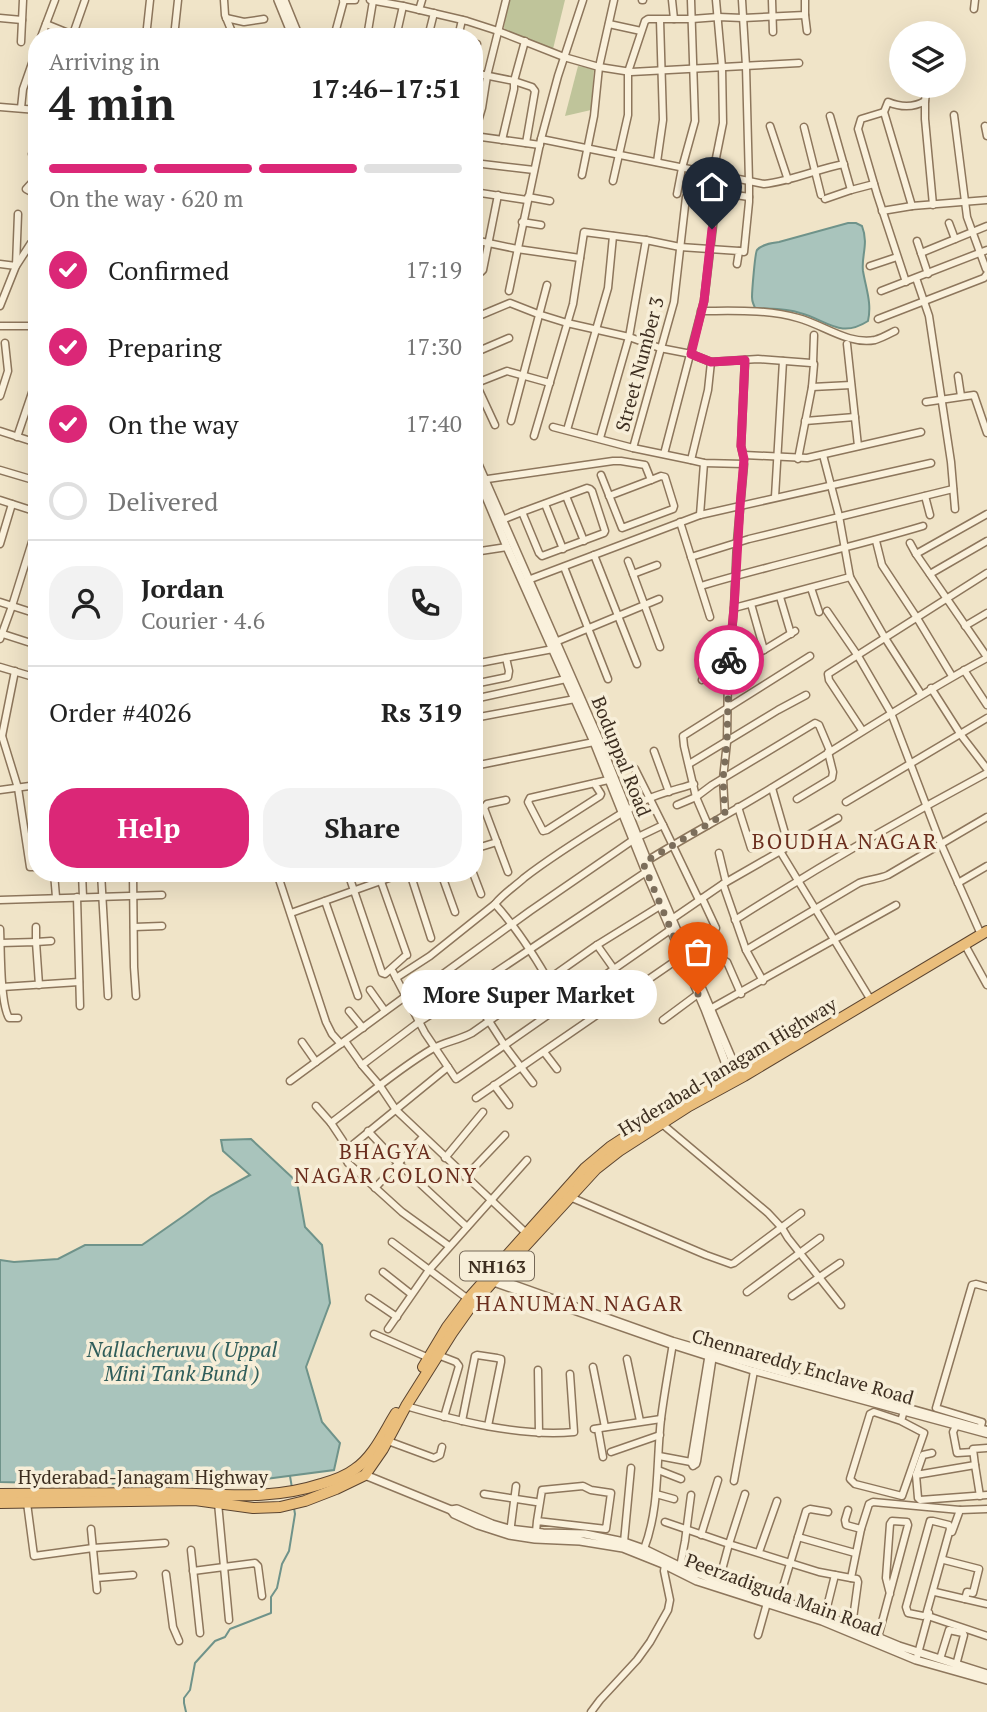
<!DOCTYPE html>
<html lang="en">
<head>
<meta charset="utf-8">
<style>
	body { margin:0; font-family:"PT Serif",serif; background:#f2f2f2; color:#222; height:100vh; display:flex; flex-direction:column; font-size:26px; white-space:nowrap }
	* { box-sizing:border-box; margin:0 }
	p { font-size:23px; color:#767676 }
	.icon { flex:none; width:38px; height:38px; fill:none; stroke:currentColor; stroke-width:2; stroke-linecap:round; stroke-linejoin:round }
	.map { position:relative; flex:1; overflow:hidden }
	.sheet { position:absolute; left:28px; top:28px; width:455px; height:854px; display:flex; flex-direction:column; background:#fff; border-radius:28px; box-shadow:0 7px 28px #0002 }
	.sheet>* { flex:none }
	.controls { position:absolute; left:889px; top:21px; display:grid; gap:14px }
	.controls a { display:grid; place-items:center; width:77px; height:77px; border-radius:50%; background:#fff; box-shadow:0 7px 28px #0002; font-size:35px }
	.pin { position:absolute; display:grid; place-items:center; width:60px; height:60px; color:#fff; margin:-72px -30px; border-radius:50% 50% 50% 0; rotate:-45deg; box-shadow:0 0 7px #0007 }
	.pin .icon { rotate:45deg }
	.courier { position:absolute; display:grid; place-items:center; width:70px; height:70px; margin:-35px; border:5px solid #db2777; border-radius:50%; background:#fff; color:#222; box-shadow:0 2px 9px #0007 }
	.bubble { position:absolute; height:49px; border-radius:24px; background:#fff; box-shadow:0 7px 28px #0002; font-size:23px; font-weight:700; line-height:49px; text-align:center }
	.head em { font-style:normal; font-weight:700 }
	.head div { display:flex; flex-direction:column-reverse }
	.head { display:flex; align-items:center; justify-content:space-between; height:119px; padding:0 21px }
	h1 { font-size:46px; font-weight:700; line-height:52px }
	.bar { display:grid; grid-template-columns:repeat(4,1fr); gap:10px 7px; align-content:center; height:84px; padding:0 21px }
	.bar i { height:9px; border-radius:5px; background:#e0e0e0 }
	.bar .on { background:#db2777 }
	.bar p { grid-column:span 4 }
	.line { display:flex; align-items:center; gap:18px; padding:0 21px; border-top:2px solid #e0e0e0 }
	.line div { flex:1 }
	.round { display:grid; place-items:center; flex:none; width:74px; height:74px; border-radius:28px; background:#f2f2f2 }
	ol { padding:0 21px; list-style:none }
	li { display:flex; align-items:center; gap:21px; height:77px }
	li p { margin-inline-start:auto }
	li .icon { padding:7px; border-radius:50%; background:#db2777; color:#fff; stroke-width:4 }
	li:last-child { color:#767676 }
	li i { width:38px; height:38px; border:4px solid #e0e0e0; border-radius:50% }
	.primary-button { display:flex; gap:14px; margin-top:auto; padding:14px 21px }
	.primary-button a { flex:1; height:80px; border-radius:28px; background:#db2777; color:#fff; font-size:28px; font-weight:700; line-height:80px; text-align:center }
	.primary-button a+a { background:#f2f2f2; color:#222 }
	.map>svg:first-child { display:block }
	.cemetery { fill:#bfc49a }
	.water { fill:#a9c4bc; stroke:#6f938a; stroke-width:2 }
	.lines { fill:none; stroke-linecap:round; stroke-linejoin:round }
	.stream { stroke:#6f938a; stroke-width:2 }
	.minor-casing { stroke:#8d765c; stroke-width:9 }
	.tertiary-casing { stroke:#8d765c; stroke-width:10 }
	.trunk-casing { stroke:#5b4430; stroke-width:12 }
	.minor { stroke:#faf1dc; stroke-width:6 }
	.tertiary { stroke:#faf1dc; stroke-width:7 }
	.trunk { stroke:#eabe7c; stroke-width:10 }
	.done { stroke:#7c6e5b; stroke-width:7; stroke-dasharray:0 12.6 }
	.route { stroke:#db2777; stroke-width:9 }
	.labels { text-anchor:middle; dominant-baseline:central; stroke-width:7; stroke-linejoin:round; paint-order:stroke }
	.shield { fill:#f7eed8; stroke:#756857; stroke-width:2 }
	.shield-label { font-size:18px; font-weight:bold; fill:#3d2e20 }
	.street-label { font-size:19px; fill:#3d2e20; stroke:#f7eed8 }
	.neighbourhood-label { font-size:21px; letter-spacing:2px; fill:#6b2e1e; stroke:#f7eed8 }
	.water-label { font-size:21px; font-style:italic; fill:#2f5d5a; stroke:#f7eed8 }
</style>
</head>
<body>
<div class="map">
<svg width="987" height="1712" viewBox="0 0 987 1712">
	<rect width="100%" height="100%" fill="#f0e4c8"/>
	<g class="cemetery">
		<polygon points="508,0 565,0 553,49 505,30 504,27"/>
		<polygon points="578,66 594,69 591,110 565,116"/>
	</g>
	<g class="water">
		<path d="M 848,223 L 856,223 L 862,226 C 869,244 861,256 863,271 C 866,289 872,303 868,321 C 840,339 827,320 800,313 C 786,308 770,309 755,308 C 753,302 752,303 752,297 C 752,291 755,253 757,250 C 762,244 772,243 779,242 Z"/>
		<polygon points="251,1139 297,1182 305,1227 322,1245 330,1303 306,1367 322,1422 340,1443 334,1470 235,1483 76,1484 0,1482 0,1260 14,1262 58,1259 85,1245 142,1245 185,1215 211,1196 250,1175 223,1151 221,1140"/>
	</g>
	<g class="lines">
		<g class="stream">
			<polyline points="290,1476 292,1488"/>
			<polyline points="186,1712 184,1703 184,1698 190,1690 195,1663 215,1641 225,1637 230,1629 271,1613 271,1597 277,1588 282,1564 289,1551 295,1514 294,1508"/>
		</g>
		<g class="minor-casing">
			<g id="minor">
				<polyline points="224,0 225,15 234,37"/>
				<polyline points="343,0 355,0"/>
				<polyline points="370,0 403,6 467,21 498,31 564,57 599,67 631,72 799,63"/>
				<polyline points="642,0 643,0"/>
				<polyline points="672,0 674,19"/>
				<polyline points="772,0 773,32"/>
				<polyline points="974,9 975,0"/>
				<polyline points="419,10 422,0"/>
				<polyline points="805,15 807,31"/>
				<polyline points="0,18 22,20"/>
				<polyline points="226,18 244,22 264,19"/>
				<polyline points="46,24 73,35"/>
				<polyline points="609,24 641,31"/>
				<polyline points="296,36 311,37"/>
				<polyline points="41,37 55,0"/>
				<polyline points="72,37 85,0"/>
				<polyline points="146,37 150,0"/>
				<polyline points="174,37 178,0"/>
				<polyline points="334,37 344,0"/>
				<polyline points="367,37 373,1"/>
				<polyline points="396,37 403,6"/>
				<polyline points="428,37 434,13"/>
				<polyline points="458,37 462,20"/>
				<polyline points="525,41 514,81 532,87 535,91 526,143"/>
				<polyline points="21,42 23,0"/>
				<polyline points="474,43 477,44"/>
				<polyline points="474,73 514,81 514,89 502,140"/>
				<polyline points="927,86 925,101 925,119 933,205"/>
				<polyline points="0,107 37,110"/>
				<polyline points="21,108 23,89 37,49"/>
				<polyline points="884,112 861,119 858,129 877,194 906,282"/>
				<polyline points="954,115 967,217 986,269"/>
				<polyline points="830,116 851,190 874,184"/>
				<polyline points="770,126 788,180"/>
				<polyline points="985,126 987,136"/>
				<polyline points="804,127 821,195"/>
				<polyline points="474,135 482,108 487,76 506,0"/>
				<polyline points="474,136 540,145"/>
				<polyline points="541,139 558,76 583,0"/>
				<polyline points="32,154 37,157"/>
				<polyline points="657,162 663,120 660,20"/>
				<polyline points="474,163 534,170"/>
				<polyline points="582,175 594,116 599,67 614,0"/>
				<polyline points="37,177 26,189 37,195"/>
				<polyline points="613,181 628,115 628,72 645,21 648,19 692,19 718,17 743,18 805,15 805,0"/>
				<polyline points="709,191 749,197"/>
				<polyline points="474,192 527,200"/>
				<polyline points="677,194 682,168 695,121 691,0"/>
				<polyline points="528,197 550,201"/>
				<polyline points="825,199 851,190"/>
				<polyline points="707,203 723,123 722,67 716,0"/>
				<path d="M 912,206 L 884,112 L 888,102 C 900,107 913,108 925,101"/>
				<polyline points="882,211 912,206 987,200"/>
				<polyline points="522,222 541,225"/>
				<polyline points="949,223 955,239"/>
				<polyline points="474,240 517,249 580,258"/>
				<polyline points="917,241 928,274"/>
				<polyline points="739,251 744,252 749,202 749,182 746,66 742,0"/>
				<polyline points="921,253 987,226"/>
				<polyline points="0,264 16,266 18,214"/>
				<polyline points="870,266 897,257"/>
				<polyline points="474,272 481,272 483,270 498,195"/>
				<polyline points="916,278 929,316 951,462 955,509"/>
				<path d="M 509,291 L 541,139 L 764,184 C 792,181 817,169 844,164"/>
				<polyline points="881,291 987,250"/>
				<polyline points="0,306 16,266 31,243 37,243"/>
				<path d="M 701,311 C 732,311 767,309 798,318 C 824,325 848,345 875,340 C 882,338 889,334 895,331"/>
				<polyline points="474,318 510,303 538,314 567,323 629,337 660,348 691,354 711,362 708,390 691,460"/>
				<polyline points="878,319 984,278 987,274"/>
				<polyline points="0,326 37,326"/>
				<polyline points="847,344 858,446"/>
				<polyline points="474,353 509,338"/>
				<polyline points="711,362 758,359 811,363 814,364 812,387 798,459"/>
				<polyline points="813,363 814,335"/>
				<polyline points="958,376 961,396"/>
				<polyline points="474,384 507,371 550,383"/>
				<polyline points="476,384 495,425"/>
				<polyline points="812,387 851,385"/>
				<polyline points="0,396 8,371 5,343"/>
				<polyline points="926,402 974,395 987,433"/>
				<polyline points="511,421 547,285"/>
				<polyline points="805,421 855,417"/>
				<polyline points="553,427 633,448 691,460 704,463 744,464 737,542 734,608 728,671 727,742 723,779 725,814"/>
				<polyline points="567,430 608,288 613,236"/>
				<polyline points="0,431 37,443"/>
				<polyline points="534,436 573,304 584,232 646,240 680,247 739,251 737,264"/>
				<polyline points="17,437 37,378"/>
				<polyline points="600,438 629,337 646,240"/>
				<polyline points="633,448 674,302 686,197"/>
				<polyline points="664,454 704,301 715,209"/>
				<polyline points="744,455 807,458 921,432"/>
				<polyline points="823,455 839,516 850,577 885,638 921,694"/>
				<polyline points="744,459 741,446 745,360"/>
				<polyline points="0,470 37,481"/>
				<polyline points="474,481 613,461 621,461 645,465 651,480 661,476 665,477 674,506 673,509 622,528 601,475"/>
				<polygon points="587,488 590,489 592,491 605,531 604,533 542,556 539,553 522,512"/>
				<polyline points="566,496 584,541"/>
				<polyline points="609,496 651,480"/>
				<polyline points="925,496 930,515"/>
				<polyline points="775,497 783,361"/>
				<polyline points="0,500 37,512"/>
				<polyline points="545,504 563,549"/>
				<polyline points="700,515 704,463"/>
				<polyline points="502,520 522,512"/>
				<polyline points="680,522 710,617"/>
				<polyline points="876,541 882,565 917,618 952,676"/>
				<polyline points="910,543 916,554 987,514"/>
				<polyline points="0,544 12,504"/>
				<polyline points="474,552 507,547"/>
				<polyline points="916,554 987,657"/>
				<polyline points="594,555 637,664"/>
				<polyline points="691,557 749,539 953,489"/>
				<polyline points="628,561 633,574"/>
				<polyline points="657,565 633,574 660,647"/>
				<polyline points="564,567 608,679"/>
				<polyline points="930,574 987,541"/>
				<polyline points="528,580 700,515 931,463"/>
				<path d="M 701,586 C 774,564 850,548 923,526"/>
				<polyline points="811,588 819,612"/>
				<polyline points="780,597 791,634"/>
				<polyline points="0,602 37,614"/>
				<polyline points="751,604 764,650"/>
				<polyline points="734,608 850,577"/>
				<polyline points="827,611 858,656 891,713 941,844 979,930"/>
				<polyline points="965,626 987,613"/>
				<polyline points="0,633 37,645"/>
				<polyline points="0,639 12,606 37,526"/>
				<polyline points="553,643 659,599"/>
				<polyline points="474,664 553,649"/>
				<polyline points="0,667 37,678"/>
				<polyline points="964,670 987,705"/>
				<polyline points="702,680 764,650 795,631"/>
				<polyline points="474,684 508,677 509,671 506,658"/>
				<polyline points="931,688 961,735 987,769"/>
				<polyline points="474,699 566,679"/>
				<polyline points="37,700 35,710 37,745"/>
				<polyline points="474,718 575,699"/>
				<polyline points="862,730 829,680 828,674 987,573"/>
				<polyline points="0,736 2,736 18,788 30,867 37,867"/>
				<polyline points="2,736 15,671"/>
				<polyline points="654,751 669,792"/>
				<polyline points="689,764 778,710 806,695"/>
				<polyline points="474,766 594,742"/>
				<polyline points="635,769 663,825 638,837"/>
				<polyline points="594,783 601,794 600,796 547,830 543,831 528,802 530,798 608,780"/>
				<polyline points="772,788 789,847"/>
				<polyline points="0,790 37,785"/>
				<polyline points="797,799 832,778 833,772 828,752"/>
				<polyline points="506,800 487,804 484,808 508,872"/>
				<polyline points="846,802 987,718"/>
				<polyline points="677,805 696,797 712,785 815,723 819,725 830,751"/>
				<polyline points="738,807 751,848"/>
				<path d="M 627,811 C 646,796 672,791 694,784"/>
				<polyline points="663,825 699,900"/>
				<polyline points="708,825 696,797 684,746 683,736 810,656"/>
				<polyline points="474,849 497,842"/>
				<polyline points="780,851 869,997"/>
				<polyline points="719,853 726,882"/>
				<path d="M 645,862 C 687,836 731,813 773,787 C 845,744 913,697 987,658"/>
				<polyline points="54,873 56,897"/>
				<polyline points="82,873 83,897"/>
				<polyline points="101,873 108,996"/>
				<polyline points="133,873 134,967 136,996"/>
				<polyline points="154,873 157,875 166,873"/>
				<polyline points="277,873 326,1022 332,1034 341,1044"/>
				<polyline points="348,873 382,973 385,974 404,957"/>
				<polyline points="378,873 407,955"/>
				<polyline points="410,873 431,938"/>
				<polyline points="441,873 455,912"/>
				<polyline points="473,873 481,894"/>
				<polyline points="958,883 987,866"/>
				<polyline points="723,884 746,950 763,981"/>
				<polyline points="77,897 80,1006"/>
				<polyline points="702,898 716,928"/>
				<polyline points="0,900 162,895"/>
				<polyline points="325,901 358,996"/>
				<path d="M 495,904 C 522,934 543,969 562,1005"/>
				<polyline points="291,913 403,873"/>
				<polyline points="672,919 723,884 838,818"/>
				<path d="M 735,920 C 817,868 901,819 987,773"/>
				<polyline points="36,927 36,942 51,941"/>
				<polyline points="134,927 162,926"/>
				<path d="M 0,929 C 1,949 0,1003 9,1018 L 18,1018"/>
				<polyline points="0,943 36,942 39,985"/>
				<polyline points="597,945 614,969"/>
				<polyline points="965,945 987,985"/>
				<path d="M 746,950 L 859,883 C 869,879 879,879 888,875 L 987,817"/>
				<polyline points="694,970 722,959 727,962 741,994"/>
				<polyline points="393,972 425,1033 456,1079 670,930"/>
				<path d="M 396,978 L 430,956 L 495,904 C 503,894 514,887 524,878 C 555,854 588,834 622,813"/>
				<polyline points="2,987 79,982"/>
				<polyline points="370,990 385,1011"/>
				<polyline points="469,990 646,872"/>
				<polyline points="710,1009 896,905"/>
				<polyline points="349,1011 363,1028"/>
				<polyline points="663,1020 698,994"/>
				<polyline points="345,1041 362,1065"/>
				<polyline points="302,1042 316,1062"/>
				<polyline points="544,1052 557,1069"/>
				<polyline points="448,1067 350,1147 344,1153 344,1156 348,1163 402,1212 449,1246"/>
				<polyline points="290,1081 406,996 439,977 530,911 633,840"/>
				<polyline points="494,1085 509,1105"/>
				<polyline points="476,1098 681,957"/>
				<polyline points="316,1106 331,1123"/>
				<polyline points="661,1123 768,1213 782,1228 788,1238 841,1305"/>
				<polyline points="368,1131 398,1163 467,1227"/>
				<path d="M 343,1141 L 331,1123 C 363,1099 398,1069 432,1049 C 444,1042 459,1040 472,1033 L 597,945 L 660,906"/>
				<polyline points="445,1158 483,1112"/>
				<polyline points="465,1177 505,1135"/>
				<polyline points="375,1188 423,1137"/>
				<polyline points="570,1197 706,1255 731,1264 734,1263 801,1213"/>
				<polyline points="526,1233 396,1110 380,1086 362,1065 419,1022 469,990 505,1046 533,1083"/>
				<polyline points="392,1242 468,1299"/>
				<polyline points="383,1272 411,1294"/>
				<polyline points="496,1278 673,1341 755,1365 987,1430"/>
				<polyline points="492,1282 672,1345 754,1371 987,1434"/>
				<polyline points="747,1292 820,1238"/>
				<polyline points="792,1296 840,1263"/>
				<polyline points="369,1298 397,1317"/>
				<polyline points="388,1329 429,1270 527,1160"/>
				<polyline points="374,1334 429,1358"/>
				<polyline points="709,1353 691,1462 693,1466 696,1464 697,1461 713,1355"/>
				<polyline points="438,1355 456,1362 459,1366 444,1417"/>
				<polyline points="627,1359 640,1421"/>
				<polyline points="593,1367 605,1427"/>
				<polyline points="538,1370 539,1433"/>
				<path d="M 406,1406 C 457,1421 521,1437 574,1432 L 570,1374"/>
				<polyline points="462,1421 475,1356 477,1355 497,1358 501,1359 501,1362 488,1426"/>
				<polyline points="901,1421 924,1433 902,1496 855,1484 850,1479 870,1414 874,1412 901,1421 904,1411"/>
				<polyline points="956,1426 953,1432 957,1453 973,1452"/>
				<polyline points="594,1429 661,1419"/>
				<polyline points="598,1429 603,1457"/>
				<polyline points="980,1430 982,1422 936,1408 972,1285 976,1284 987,1287"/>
				<polyline points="388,1441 434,1458 440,1455 442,1447"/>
				<polyline points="611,1452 660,1435"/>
				<polyline points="932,1453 923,1455 916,1475 975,1465 973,1449 987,1448"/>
				<polyline points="659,1456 691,1462"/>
				<polyline points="975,1465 980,1496"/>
				<polyline points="658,1470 681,1479"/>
				<polyline points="916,1475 918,1498 920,1500 987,1495"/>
				<polyline points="734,1481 754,1371"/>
				<polyline points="484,1494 536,1502"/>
				<polyline points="656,1494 674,1499"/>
				<polyline points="27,1503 34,1556 93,1548 165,1543"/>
				<polyline points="218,1503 229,1620"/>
				<polyline points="848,1510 845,1520 846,1525 861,1529"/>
				<polygon points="930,1521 933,1521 949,1525 950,1529 926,1615 923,1616 908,1613 906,1607"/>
				<polyline points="665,1522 729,1544 745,1494"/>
				<polyline points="91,1529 97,1590"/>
				<polyline points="536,1532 537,1521 606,1529 611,1493 591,1490 583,1486 542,1490 537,1521"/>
				<polyline points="952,1532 960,1510 987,1509"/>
				<polyline points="510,1533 516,1486"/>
				<polyline points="701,1535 718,1480"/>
				<polyline points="798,1537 855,1553"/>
				<polyline points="624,1542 631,1468"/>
				<path d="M 644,1549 C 660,1507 656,1463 661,1419 C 664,1394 669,1368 673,1343"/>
				<polyline points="191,1550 200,1633"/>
				<polyline points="759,1552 777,1501"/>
				<polyline points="944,1560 979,1569 973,1593 967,1592 965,1599"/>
				<polyline points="680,1567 685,1541 691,1495"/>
				<polyline points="193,1571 255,1563 258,1566 262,1596"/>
				<polyline points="166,1574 173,1627 179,1641"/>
				<polyline points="96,1578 133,1575"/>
				<polyline points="719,1581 729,1544 819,1572 851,1578"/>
				<polyline points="935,1592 987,1604"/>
				<polyline points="779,1600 806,1511 810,1509 828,1512"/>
				<polyline points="825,1615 835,1575"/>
				<polyline points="928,1616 987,1636"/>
				<polyline points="852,1626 858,1582 857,1579 851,1578 861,1529 869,1504 873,1502 960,1510"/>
				<polyline points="758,1635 767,1603"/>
				<polyline points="878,1637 908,1525 907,1522 892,1521 890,1524 886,1578 890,1594"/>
				<polyline points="917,1657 929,1613"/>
				<polyline points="940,1659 949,1630 963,1633 964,1635 956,1665"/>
				<polyline points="591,1712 600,1700 637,1660 650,1642 668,1610 670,1600 664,1571 665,1565"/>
			</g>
		</g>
		<g class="tertiary-casing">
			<g id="tertiary">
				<polyline points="278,0 293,37"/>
				<polyline points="284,0 299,37"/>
				<polyline points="474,455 599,740 651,870 737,1071"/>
				<polyline points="474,468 507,547 594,742 646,872 705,1009 730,1075"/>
				<polyline points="365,1475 451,1510"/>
				<polyline points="987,1674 899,1646 820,1613 710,1578 683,1568 644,1549 624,1542 585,1534 543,1533 509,1529 492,1524 457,1509 451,1510 454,1514 478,1525 509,1535 535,1539 580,1541 623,1548 663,1564 697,1581 822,1621 916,1660 987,1680"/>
			</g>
		</g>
		<g class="trunk-casing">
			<g id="trunk">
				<polyline points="423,1367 447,1327 468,1299 585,1168 610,1147 676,1104 791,1041"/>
				<path d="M 0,1494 C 54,1494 107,1493 161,1493 C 217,1493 266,1502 321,1484 C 332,1481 346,1476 355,1469 C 374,1456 384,1432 396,1413"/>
				<polyline points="0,1503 195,1500 253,1508 280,1507 305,1501 336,1489 365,1475 383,1449 406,1406 452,1333 469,1309 496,1278 596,1169 619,1151 689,1106 744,1076 987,931"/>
			</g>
		</g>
		<use href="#minor" class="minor"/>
		<use href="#tertiary" class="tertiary"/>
		<use href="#trunk" class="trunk"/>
	</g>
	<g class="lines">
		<polyline class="done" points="698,994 643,863 725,814 723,779 727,742 729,660"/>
		<polyline class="route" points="712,229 704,301 691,354 711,362 745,360 741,446 744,459 740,506 734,608 729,660"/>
	</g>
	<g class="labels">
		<rect class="shield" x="460" y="1251.5" width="74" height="29" rx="5"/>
		<g class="shield-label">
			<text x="497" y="1266">NH163</text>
		</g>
		<g class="street-label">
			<text transform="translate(639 364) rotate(-75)">Street Number 3</text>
			<text transform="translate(622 756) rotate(68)">Boduppal Road</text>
			<text transform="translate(727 1066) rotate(-31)">Hyderabad-Janagam Highway</text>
			<text transform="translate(803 1366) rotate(16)">Chennareddy Enclave Road</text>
			<text x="143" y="1476">Hyderabad-Janagam Highway</text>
			<text transform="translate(784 1594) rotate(20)">Peerzadiguda Main Road</text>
		</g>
		<g class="neighbourhood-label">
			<text x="845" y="841">BOUDHA NAGAR</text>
			<text x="386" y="1151">BHAGYA<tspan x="386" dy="24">NAGAR COLONY</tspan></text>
			<text x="580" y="1303">HANUMAN NAGAR</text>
		</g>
		<g class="water-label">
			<text x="182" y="1349">Nallacheruvu ( Uppal<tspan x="182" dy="24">Mini Tank Bund )</tspan></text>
		</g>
	</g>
</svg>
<div class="controls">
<a><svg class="icon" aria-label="layers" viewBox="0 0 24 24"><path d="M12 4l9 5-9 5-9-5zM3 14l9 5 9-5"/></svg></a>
</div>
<div class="pin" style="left:698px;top:994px;background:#ea580c"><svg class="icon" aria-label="bag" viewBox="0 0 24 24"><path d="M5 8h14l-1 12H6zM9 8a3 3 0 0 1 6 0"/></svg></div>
<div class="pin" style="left:712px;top:229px;background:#1f2937"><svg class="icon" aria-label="home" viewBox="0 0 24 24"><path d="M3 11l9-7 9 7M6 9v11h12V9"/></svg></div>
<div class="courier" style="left:729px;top:660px"><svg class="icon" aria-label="bike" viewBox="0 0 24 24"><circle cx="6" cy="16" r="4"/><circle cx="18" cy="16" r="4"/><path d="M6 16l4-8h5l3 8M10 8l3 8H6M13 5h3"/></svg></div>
<div class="bubble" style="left:401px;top:970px;width:256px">More Super Market</div>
<section class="sheet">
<div class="head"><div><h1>4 min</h1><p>Arriving in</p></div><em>17:46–17:51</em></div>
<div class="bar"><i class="on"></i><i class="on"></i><i class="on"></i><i></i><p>On the way · 620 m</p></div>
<ol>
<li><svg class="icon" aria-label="check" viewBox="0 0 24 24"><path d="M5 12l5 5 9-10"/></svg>Confirmed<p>17:19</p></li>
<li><svg class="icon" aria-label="check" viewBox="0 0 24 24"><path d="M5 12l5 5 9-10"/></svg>Preparing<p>17:30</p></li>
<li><svg class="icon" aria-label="check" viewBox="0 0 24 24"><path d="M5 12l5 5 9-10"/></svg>On the way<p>17:40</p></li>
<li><i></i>Delivered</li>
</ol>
<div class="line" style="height:126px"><a class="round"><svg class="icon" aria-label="person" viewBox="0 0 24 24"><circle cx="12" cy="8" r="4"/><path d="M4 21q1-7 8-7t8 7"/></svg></a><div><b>Jordan</b><p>Courier · 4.6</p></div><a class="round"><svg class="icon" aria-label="phone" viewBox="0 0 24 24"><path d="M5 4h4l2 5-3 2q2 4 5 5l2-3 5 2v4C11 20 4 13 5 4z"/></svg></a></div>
<div class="line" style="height:91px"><div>Order #4026</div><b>Rs 319</b></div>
<div class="primary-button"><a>Help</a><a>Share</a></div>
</section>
</div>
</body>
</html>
